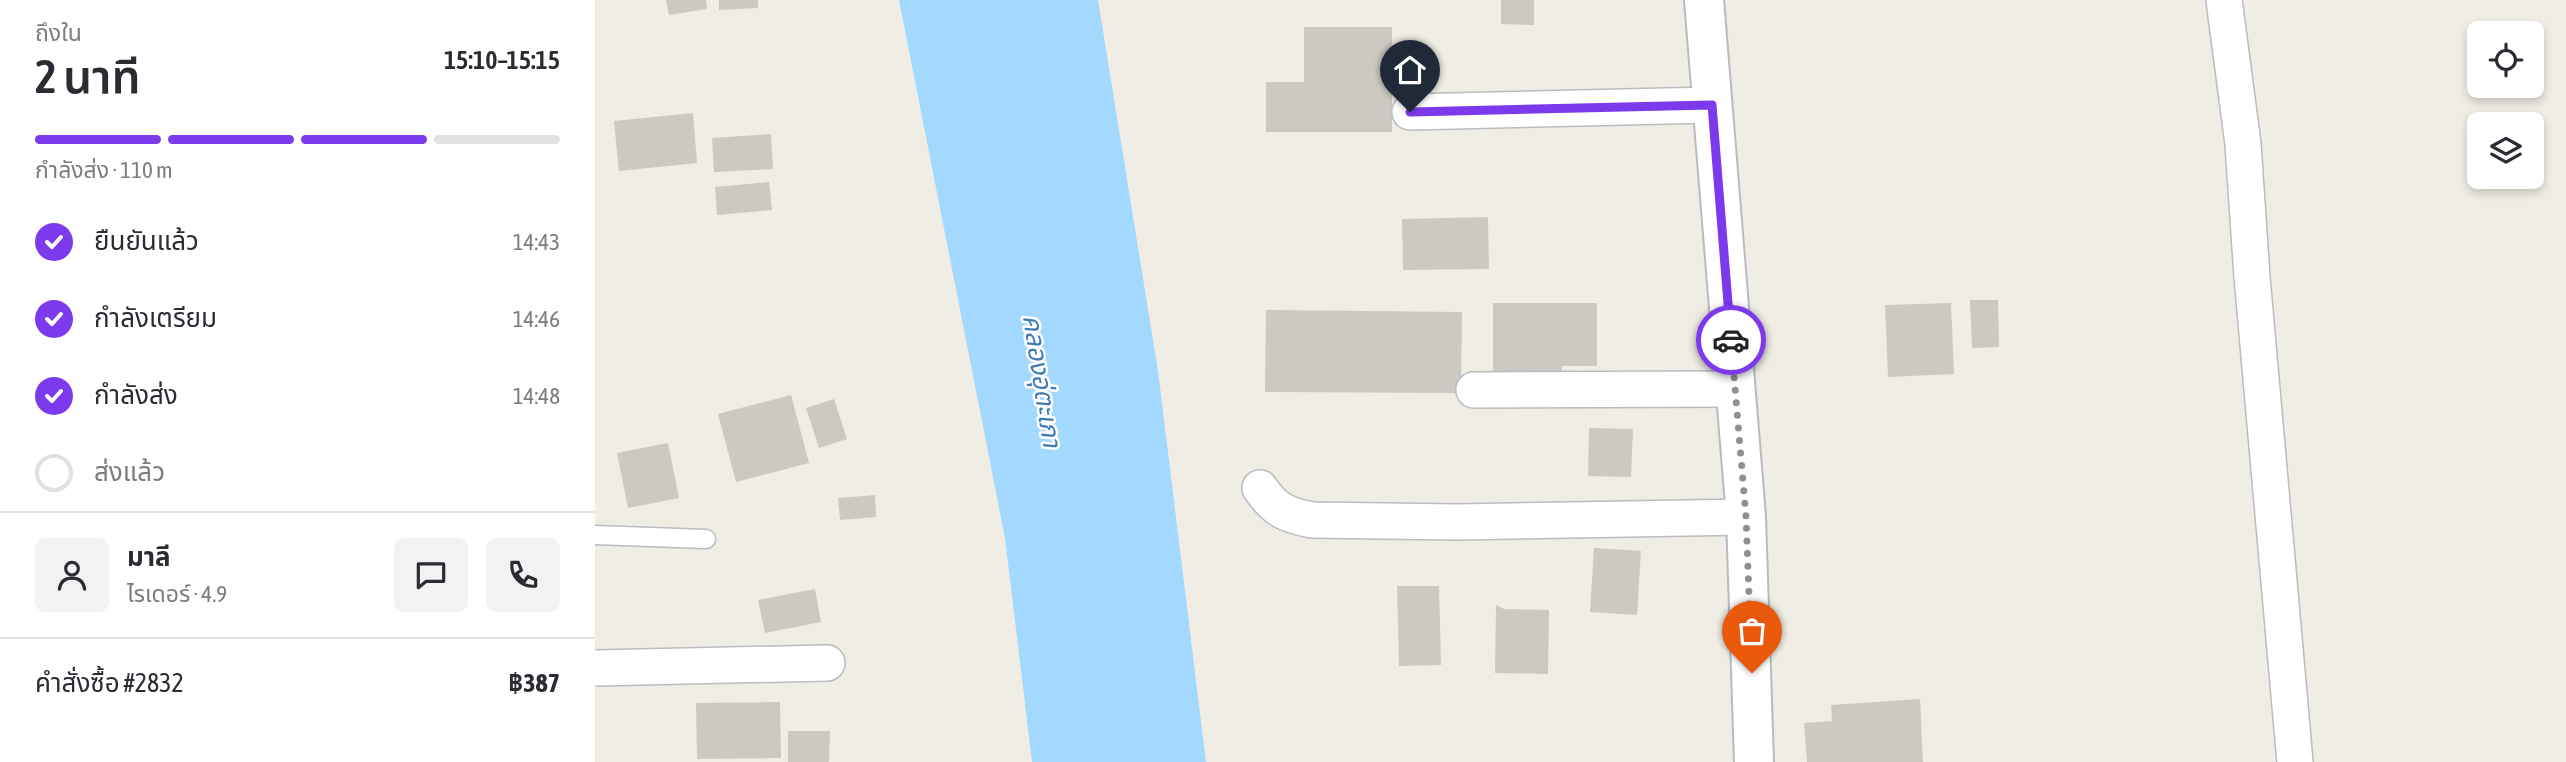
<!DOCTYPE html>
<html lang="th">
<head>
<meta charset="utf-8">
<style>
	body { margin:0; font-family:"Asap Condensed","Noto Sans Thai",sans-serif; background:#f2f2f3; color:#2b2b33; height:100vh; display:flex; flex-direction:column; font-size:26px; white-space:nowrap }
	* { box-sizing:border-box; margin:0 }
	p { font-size:23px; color:#7c7c81 }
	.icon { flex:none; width:38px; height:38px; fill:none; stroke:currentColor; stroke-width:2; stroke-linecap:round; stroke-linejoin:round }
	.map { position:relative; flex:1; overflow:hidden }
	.drawer { display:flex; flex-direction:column; background:#fff; width:595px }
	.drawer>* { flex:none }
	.controls { position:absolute; left:1872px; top:21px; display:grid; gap:14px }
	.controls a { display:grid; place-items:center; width:77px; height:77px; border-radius:10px; background:#fff; box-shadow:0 4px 10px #0003; font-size:35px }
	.pin { position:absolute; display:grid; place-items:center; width:60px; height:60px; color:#fff; margin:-72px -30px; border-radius:50% 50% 50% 0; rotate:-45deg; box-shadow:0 0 7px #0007 }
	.pin .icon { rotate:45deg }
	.courier { position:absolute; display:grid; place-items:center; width:70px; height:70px; margin:-35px; border:5px solid #7c3aed; border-radius:50%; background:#fff; color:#222; box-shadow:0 2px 9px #0007 }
	.head em { font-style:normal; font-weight:600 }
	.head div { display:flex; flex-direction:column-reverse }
	.head { display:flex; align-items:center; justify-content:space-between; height:119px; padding:0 35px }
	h1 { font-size:46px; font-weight:600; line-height:52px }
	.bar { display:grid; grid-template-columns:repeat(4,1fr); gap:10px 7px; align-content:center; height:84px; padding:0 35px }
	.bar i { height:9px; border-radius:5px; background:#e1e1e2 }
	.bar .on { background:#7c3aed }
	.bar p { grid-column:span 4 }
	.line { display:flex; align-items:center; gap:18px; padding:0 35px; border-top:2px solid #e1e1e2 }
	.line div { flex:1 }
	.round { display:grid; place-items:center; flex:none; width:74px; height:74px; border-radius:10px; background:#f2f2f3 }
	ol { padding:0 35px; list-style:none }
	li { display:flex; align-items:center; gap:21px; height:77px }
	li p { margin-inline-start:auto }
	li .icon { padding:7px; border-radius:50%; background:#7c3aed; color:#fff; stroke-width:4 }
	li:last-child { color:#7c7c81 }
	li i { width:38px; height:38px; border:4px solid #e1e1e2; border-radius:50% }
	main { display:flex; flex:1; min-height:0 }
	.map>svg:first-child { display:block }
	.water { fill:#a4d9ff }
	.building { fill:#ccc9c3 }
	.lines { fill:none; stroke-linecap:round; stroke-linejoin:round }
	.lane-casing { stroke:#b9bcc1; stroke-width:21 }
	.street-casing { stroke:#b9bcc1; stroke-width:38 }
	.secondary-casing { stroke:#b8bbc1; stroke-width:42 }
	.lane { stroke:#fff; stroke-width:18 }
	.street { stroke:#fff; stroke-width:35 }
	.secondary { stroke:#fff; stroke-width:38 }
	.done { stroke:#8f9191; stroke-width:7; stroke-dasharray:0 12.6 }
	.route { stroke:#7c3aed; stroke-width:9 }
	.labels { text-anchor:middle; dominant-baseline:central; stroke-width:5; stroke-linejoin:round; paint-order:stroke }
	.water-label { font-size:26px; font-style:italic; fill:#3e7ab5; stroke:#fff }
</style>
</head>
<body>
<main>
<section class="drawer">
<div class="head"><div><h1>2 นาที</h1><p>ถึงใน</p></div><em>15:10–15:15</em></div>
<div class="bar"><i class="on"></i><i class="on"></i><i class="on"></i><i></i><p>กำลังส่ง · 110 m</p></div>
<ol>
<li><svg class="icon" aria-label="check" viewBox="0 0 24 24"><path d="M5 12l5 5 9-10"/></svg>ยืนยันแล้ว<p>14:43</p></li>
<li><svg class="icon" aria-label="check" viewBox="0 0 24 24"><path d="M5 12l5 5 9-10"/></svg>กำลังเตรียม<p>14:46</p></li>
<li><svg class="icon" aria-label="check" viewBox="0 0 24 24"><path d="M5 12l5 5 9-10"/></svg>กำลังส่ง<p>14:48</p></li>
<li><i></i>ส่งแล้ว</li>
</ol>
<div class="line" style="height:126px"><a class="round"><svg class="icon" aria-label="person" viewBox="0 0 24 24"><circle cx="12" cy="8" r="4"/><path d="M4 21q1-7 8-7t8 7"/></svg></a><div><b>มาลี</b><p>ไรเดอร์ · 4.9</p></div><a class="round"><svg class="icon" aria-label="chat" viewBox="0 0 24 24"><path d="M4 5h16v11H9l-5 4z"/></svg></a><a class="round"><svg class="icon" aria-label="phone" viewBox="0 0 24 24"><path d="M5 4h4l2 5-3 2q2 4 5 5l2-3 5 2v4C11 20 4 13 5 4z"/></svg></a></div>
<div class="line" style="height:91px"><div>คำสั่งซื้อ #2832</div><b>฿387</b></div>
</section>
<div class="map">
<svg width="1971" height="762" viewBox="0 0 1971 762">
	<rect width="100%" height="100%" fill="#efede4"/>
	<polygon class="water" points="304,0 503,0 563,371 611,762 437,762 410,538"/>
	<g class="building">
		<polygon points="71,0 111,0 112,9 74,15"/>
		<polygon points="124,0 163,0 163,8 124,10"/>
		<polygon points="906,0 939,0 939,25 906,24"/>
		<polygon points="709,27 797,27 797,132 671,132 671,82 709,82"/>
		<polygon points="98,113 102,163 24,171 19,121"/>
		<polygon points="176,134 178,169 119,172 117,138"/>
		<polygon points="174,182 177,210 122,215 120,187"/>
		<polygon points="893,217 894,269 808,270 807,219"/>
		<polygon points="1375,300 1403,300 1404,347 1377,348"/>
		<polygon points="898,303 1002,303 1002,366 967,366 967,378 898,378"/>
		<polygon points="1356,303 1359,374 1293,377 1290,305"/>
		<polygon points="671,310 867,312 866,393 670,392"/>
		<polygon points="196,395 214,463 141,482 123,414"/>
		<polygon points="239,399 252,439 224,448 211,408"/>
		<polygon points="994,428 1038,429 1036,477 993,476"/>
		<polygon points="73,443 84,498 33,508 22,453"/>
		<polygon points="280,495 281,517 245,520 243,498"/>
		<polygon points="999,548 1046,551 1042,615 995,612"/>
		<polygon points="802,586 844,586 846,665 804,666"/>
		<polygon points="220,589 226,622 170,633 163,600"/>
		<polygon points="901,605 909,609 954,610 953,674 900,673"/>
		<polygon points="1325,699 1328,762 1212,762 1209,723 1237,721 1236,705"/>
		<polygon points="185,702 186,758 102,759 101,703"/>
		<polygon points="193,731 235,731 234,762 193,762"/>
	</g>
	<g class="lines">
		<g class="lane-casing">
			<polyline id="lane" points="0,535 111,539"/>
		</g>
		<g class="street-casing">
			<g id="street">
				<polyline points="1629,0 1648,144 1657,277 1700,762"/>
				<polyline points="815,112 1117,105"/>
				<polyline points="879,390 1140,389"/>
				<path d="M 665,488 C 680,510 691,515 717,520 L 863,522 L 1151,517"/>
				<polyline points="0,668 232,663"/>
			</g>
		</g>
		<g class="secondary-casing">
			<polyline id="secondary" points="1109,0 1151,517 1159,762"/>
		</g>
		<use href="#lane" class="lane"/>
		<use href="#street" class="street"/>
		<use href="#secondary" class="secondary"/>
	</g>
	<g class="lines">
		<polyline class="done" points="1136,340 1151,517 1157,673"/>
		<polyline class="route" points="815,112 1117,105 1136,340"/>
	</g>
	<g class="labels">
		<g class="water-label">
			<text transform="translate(447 381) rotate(81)">คลองอุ่ตะเภา</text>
		</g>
	</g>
</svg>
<div class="controls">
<a><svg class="icon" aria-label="locate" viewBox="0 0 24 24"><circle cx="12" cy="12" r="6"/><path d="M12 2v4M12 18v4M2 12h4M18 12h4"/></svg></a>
<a><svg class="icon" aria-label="layers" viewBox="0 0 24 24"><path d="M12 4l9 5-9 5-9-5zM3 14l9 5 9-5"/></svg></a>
</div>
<div class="pin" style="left:1157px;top:673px;background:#ea580c"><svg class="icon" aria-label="bag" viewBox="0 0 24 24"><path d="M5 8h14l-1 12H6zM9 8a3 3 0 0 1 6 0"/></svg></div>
<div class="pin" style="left:815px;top:112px;background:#1f2937"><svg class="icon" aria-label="home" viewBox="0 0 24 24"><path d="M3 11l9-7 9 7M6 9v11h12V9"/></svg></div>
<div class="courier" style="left:1136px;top:340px"><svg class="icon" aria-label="car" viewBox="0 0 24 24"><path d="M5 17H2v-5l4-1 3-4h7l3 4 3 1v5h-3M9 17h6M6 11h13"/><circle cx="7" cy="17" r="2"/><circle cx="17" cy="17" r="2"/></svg></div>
</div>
</main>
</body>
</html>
